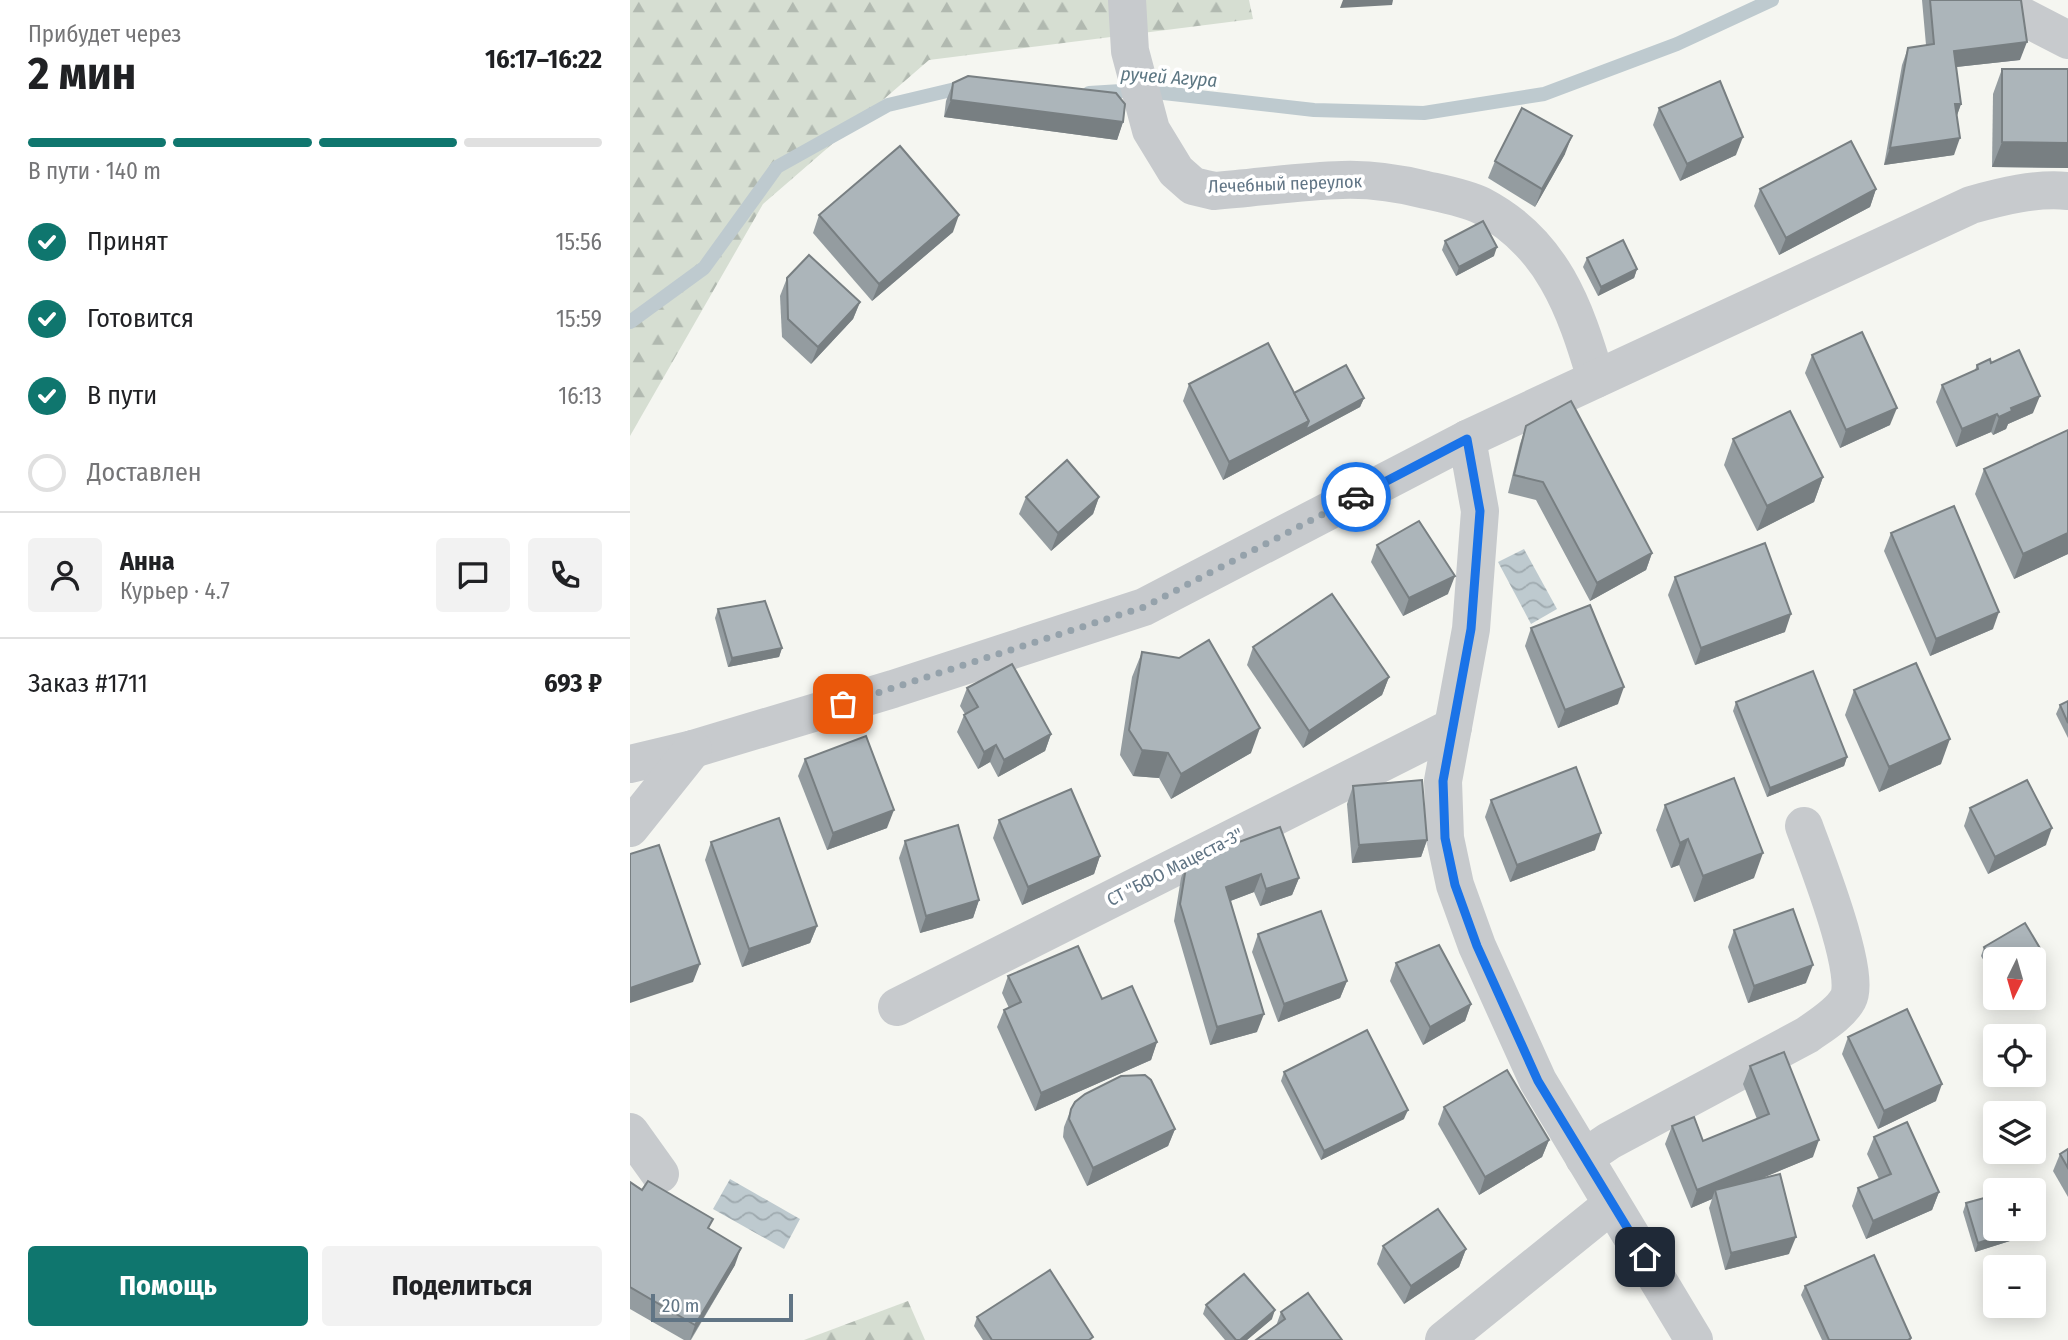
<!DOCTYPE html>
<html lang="ru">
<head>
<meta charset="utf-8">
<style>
	body { margin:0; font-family:"Fira Sans Condensed",sans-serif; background:#f2f2f2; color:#202124; height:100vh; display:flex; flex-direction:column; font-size:26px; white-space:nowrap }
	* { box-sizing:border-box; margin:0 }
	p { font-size:23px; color:#757577 }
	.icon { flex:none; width:38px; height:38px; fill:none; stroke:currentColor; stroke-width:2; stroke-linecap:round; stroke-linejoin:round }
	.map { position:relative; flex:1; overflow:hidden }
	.sheet { display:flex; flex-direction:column; background:#fff; width:630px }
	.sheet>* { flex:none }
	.needle { width:46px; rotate:185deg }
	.buttons { position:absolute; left:1353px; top:947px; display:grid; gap:14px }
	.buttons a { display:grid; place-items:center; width:63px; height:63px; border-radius:7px; background:#fff; box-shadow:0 4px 18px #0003; font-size:35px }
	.scale { position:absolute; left:21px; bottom:18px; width:142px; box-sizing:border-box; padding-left:7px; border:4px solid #617585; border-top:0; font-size:19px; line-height:24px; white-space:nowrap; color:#617585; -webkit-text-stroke:5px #fff; paint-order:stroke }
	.pin { position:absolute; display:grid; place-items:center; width:60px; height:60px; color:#fff; margin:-30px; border-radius:14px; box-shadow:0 4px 10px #0006 }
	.courier { position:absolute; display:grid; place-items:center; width:70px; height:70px; margin:-35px; border:5px solid #1a73e8; border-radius:50%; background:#fff; color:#222; box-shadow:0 2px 9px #0007 }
	.head em { font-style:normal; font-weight:700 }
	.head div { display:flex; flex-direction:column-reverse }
	.head { display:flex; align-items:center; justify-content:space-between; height:119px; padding:0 28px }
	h1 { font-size:46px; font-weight:700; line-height:52px }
	.bar { display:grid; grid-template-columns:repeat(4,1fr); gap:10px 7px; align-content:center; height:84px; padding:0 28px }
	.bar i { height:9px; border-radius:5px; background:#e0e0e0 }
	.bar .on { background:#0f766e }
	.bar p { grid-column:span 4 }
	.line { display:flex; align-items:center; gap:18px; padding:0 28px; border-top:2px solid #e0e0e0 }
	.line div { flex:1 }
	.round { display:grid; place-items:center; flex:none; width:74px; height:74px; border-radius:7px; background:#f2f2f2 }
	ol { padding:0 28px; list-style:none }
	li { display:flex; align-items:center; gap:21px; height:77px }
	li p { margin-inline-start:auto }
	li .icon { padding:7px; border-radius:50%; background:#0f766e; color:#fff; stroke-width:4 }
	li:last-child { color:#757577 }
	li i { width:38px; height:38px; border:4px solid #e0e0e0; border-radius:50% }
	.button { display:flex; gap:14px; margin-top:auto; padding:14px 28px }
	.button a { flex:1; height:80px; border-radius:7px; background:#0f766e; color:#fff; font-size:28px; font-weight:700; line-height:80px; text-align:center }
	.button a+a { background:#f2f2f2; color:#202124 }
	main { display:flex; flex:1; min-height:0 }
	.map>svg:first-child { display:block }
	.forest { fill:url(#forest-firs) }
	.water { fill:url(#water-waves) }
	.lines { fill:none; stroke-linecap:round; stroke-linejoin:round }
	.stream { stroke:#becacf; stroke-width:14 }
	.minor { stroke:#c7cacd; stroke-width:38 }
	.wall { fill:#949ca0 }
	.shaded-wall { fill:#787f82 }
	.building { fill:#acb5ba; stroke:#787f82; stroke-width:2 }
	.done { stroke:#95a2ab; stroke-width:7; stroke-dasharray:0 12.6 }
	.route { stroke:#1a73e8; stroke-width:9 }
	.labels { text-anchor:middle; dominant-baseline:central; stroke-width:7; stroke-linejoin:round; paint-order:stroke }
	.street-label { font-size:18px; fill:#617585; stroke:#fff }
	.water-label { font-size:19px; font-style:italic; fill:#5d7783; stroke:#fff }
</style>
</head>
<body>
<main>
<section class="sheet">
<div class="head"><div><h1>2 мин</h1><p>Прибудет через</p></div><em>16:17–16:22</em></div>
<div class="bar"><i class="on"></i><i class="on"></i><i class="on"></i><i></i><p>В пути · 140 m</p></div>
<ol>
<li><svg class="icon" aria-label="check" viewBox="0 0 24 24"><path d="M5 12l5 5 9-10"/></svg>Принят<p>15:56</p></li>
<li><svg class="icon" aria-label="check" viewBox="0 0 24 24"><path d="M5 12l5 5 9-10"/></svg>Готовится<p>15:59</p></li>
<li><svg class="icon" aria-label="check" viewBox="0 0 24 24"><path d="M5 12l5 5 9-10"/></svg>В пути<p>16:13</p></li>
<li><i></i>Доставлен</li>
</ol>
<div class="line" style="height:126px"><a class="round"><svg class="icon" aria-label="person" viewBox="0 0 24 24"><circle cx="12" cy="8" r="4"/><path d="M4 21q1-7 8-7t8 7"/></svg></a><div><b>Анна</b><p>Курьер · 4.7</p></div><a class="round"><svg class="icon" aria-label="chat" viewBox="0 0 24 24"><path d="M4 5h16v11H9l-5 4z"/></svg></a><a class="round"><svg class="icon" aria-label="phone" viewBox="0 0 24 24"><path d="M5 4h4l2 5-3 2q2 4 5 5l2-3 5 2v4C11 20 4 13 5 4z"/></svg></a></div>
<div class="line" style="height:91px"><div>Заказ #1711</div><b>693 ₽</b></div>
<div class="button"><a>Помощь</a><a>Поделиться</a></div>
</section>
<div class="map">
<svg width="1438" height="1340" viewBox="0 0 1438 1340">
	<defs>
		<pattern id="forest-firs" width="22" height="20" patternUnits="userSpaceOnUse" patternTransform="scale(1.75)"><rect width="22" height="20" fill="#d6ded2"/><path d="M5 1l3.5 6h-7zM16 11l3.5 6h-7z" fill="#b1b9b0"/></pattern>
		<pattern id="water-waves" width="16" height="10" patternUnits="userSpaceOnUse" patternTransform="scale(1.75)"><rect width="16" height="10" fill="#becacf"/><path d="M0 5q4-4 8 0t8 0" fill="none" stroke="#9ea9ae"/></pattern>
	</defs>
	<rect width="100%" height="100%" fill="#f5f6f1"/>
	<g class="forest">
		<polygon points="0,0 619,0 623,19 299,60 133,204 0,436"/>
		<polygon points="278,1301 295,1340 174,1340"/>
	</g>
	<g class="water">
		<polygon points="894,549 927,609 901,624 868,562"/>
		<polygon points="100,1179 170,1219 154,1249 83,1209"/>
	</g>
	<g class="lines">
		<g class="stream">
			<polyline points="459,93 507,90 684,110 794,113 914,94 1047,44 1142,0"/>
			<polyline points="0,322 74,268 147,167 258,105 338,86"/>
		</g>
		<g class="minor">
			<path d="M 497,0 L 500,51 L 521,130 L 546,171 L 563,186 L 584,191 C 626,188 669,181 712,180 C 741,179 768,183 796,190 C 814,194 836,198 852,206 C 922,243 945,307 966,379"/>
			<polyline points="1361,0 1438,40"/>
			<polyline points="837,439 850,511 841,629 813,781 815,838 825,885 847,946 908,1081 1064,1340"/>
			<path d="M 0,764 L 63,749 L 263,689 L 514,607 L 837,439 L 1341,205 C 1373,196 1405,188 1438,191"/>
			<polyline points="0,828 63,749"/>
			<polyline points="267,1007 823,727"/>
			<polyline points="0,1132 30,1174"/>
			<path d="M 954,1158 L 979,1141 L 1177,1035 C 1191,1025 1210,1014 1218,999 C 1232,974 1185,857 1174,826"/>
			<polyline points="814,1340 981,1205"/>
		</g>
	</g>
	<g class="wall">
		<polygon points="1292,0 1391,0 1390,60 1326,67 1331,104 1327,115 1324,155 1254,165 1272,65 1278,48 1296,45"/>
		<polygon points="1372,69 1438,69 1438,168 1362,167 1363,94"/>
		<polygon points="323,83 493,122 487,140 314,117 316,101"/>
		<polygon points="1029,108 1106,155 1050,181 1023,125"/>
		<polygon points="935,154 905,207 858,178 865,161"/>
		<polygon points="1130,189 1246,189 1240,207 1149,255 1124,206"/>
		<polygon points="189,215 323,232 242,301 183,233"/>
		<polygon points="815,241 864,256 826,276 812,250"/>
		<polygon points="957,258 1007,269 1004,278 968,296 953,267"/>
		<polygon points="157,278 230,302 223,319 181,364 152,337 150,296"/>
		<polygon points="1182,355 1260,425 1210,448 1175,373"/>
		<polygon points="1361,363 1403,413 1378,424 1376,429 1363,435 1361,432 1326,447 1306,402 1312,385 1345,370 1347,365"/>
		<polygon points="559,384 664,393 734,398 730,407 593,480 553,401"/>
		<polygon points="896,426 1022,553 1016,570 960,601 906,500 878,493 890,444"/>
		<polygon points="1103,439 1193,477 1184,502 1127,531 1094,465"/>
		<polygon points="1354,469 1438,554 1384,579 1345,494"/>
		<polygon points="396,497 469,497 463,514 421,551 389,514"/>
		<polygon points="1261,533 1363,629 1300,656 1254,551"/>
		<polygon points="747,545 818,594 773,616 741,562"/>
		<polygon points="1045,577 1155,632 1065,665 1038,595"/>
		<polygon points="88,609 152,648 149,657 98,667 85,618"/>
		<polygon points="901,628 988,704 928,728 895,646"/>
		<polygon points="623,647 759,677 752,695 673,748 617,665"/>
		<polygon points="512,652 621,753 541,799 529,778 503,776 490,755 502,677"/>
		<polygon points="337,688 421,734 415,751 368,777 360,762 348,769 327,732 334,715 335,714 330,706"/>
		<polygon points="1224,690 1311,764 1249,792 1215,715"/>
		<polygon points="1438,701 1438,738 1426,714 1430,705"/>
		<polygon points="1106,702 1217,757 1214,766 1137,797 1103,711"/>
		<polygon points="175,759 257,828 197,850 168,776"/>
		<polygon points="723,786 797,840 791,857 722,863 717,804"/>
		<polygon points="861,800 965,850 880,882 855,817"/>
		<polygon points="1035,805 1124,878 1064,902 1049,865 1041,868 1026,830"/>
		<polygon points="1340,808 1416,845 1358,874 1334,826"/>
		<polygon points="369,820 470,856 464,874 392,905 363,838"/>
		<polygon points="275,841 349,900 343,918 290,933 269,858"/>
		<polygon points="81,842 187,926 180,943 112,967 75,860"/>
		<polygon points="557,861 669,878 662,895 630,906 624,892 600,901 627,1032 580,1045 544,921 551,878"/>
		<polygon points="1395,923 1414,955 1411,964 1404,968 1404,959 1365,959 1365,980 1351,956 1354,947"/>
		<polygon points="1104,930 1176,983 1118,1003 1098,947"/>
		<polygon points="628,934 717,981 710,998 648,1022 622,952"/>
		<polygon points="766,963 841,1004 835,1021 793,1045 760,981"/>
		<polygon points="378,976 472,999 527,1042 521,1060 405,1111 367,1027 374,1010 379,1008 372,993"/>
		<polygon points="1218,1037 1306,1101 1248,1129 1212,1054"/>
		<polygon points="1120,1066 1183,1157 1129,1179 1159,1254 1095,1270 1079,1208 1082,1199 1061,1208 1035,1144 1042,1126 1073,1141 1127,1119 1113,1084"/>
		<polygon points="654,1072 774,1119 691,1160 651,1081"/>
		<polygon points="814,1107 919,1140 912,1157 849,1195 808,1124"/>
		<polygon points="441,1109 545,1129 538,1146 457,1186 433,1137 434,1127"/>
		<polygon points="1244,1137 1309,1192 1302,1210 1236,1239 1222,1206 1228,1188 1249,1179 1237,1154"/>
		<polygon points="1438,1149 1438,1197 1423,1171 1430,1154"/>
		<polygon points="0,1182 79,1229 105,1265 61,1340 54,1340 0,1309"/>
		<polygon points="1336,1203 1402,1234 1345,1252 1333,1212"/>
		<polygon points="753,1246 836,1249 829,1267 774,1304 747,1264"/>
		<polygon points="1175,1286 1281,1338 1281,1340 1192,1340 1171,1295"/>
		<polygon points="576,1305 642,1319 617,1340 595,1340 573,1314"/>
		<polygon points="651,1312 712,1340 646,1326"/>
		<polygon points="347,1317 462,1340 353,1340 344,1326"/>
	</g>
	<g class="shaded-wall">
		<polygon points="713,0 763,0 762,5 710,8"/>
		<polygon points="1397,42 1390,60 1317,68 1324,51"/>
		<polygon points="321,100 493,122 487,140 314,117"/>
		<polygon points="1325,104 1331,104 1325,121"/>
		<polygon points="942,136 935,154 905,207 912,189"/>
		<polygon points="1113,137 1106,155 1050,181 1057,164"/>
		<polygon points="1330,138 1324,155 1254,165 1260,148"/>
		<polygon points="1372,142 1438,143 1438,168 1362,167"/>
		<polygon points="1246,189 1240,207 1149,255 1156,238"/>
		<polygon points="329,215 323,232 242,301 249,284"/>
		<polygon points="867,247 864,256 826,276 829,267"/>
		<polygon points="1007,269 1004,278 968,296 971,287"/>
		<polygon points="230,302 223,319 181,364 188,347"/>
		<polygon points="1410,396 1403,413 1378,424 1376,429 1363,435 1369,417 1381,408"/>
		<polygon points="734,398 730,407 593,480 599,462 679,421"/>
		<polygon points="1267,408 1260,425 1210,448 1216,430"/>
		<polygon points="1367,414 1361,432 1326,447 1332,429"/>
		<polygon points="1193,477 1184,502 1127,531 1137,506"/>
		<polygon points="469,497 463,514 421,551 428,533"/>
		<polygon points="1438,533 1438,554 1384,579 1393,554"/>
		<polygon points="1022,553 1016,570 960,601 967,583"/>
		<polygon points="825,576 818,594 773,616 779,598"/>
		<polygon points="1369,612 1363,629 1300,656 1306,639"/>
		<polygon points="1161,614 1155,632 1065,665 1071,648"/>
		<polygon points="152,648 149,657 98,667 102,658"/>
		<polygon points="759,677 752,695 673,748 679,731"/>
		<polygon points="994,687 988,704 928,728 935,710"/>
		<polygon points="630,728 621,753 541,799 551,774"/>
		<polygon points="421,734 415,751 368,777 374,760"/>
		<polygon points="1320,739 1311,764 1249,792 1259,767"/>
		<polygon points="366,745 360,762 348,769 354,752"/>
		<polygon points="512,750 538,753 529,778 503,776"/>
		<polygon points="1217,757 1214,766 1137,797 1140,788"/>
		<polygon points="264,810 257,828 197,850 203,833"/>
		<polygon points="1422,828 1416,845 1358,874 1365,857"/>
		<polygon points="971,833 965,850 880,882 887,865"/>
		<polygon points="1058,839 1049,865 1041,868 1050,843"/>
		<polygon points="797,840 791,857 722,863 729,845"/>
		<polygon points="1133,853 1124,878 1064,902 1073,876"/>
		<polygon points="470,856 464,874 392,905 398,887"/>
		<polygon points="631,874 624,892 590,905 596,887"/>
		<polygon points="669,878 662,895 630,906 636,889"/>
		<polygon points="349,900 343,918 290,933 296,916"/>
		<polygon points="187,926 180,943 112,967 119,949"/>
		<polygon points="1414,955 1411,964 1404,968 1404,961"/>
		<polygon points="70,964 63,982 0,1003 0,988"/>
		<polygon points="1183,965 1176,983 1118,1003 1124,986"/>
		<polygon points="717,981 710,998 648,1022 654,1004"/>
		<polygon points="841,1004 835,1021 793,1045 800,1027"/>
		<polygon points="634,1014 627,1032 580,1045 587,1027"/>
		<polygon points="527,1042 521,1060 405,1111 411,1093"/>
		<polygon points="1312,1084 1306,1101 1248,1129 1254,1111"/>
		<polygon points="778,1110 774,1119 691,1160 694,1151"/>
		<polygon points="545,1129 538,1146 457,1186 463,1168"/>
		<polygon points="919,1140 912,1157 849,1195 855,1177"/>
		<polygon points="1189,1140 1183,1157 1087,1197 1085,1190 1082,1199 1061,1208 1067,1190"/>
		<polygon points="1309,1192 1302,1210 1236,1239 1243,1221"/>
		<polygon points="1406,1225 1402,1234 1345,1252 1348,1243 1395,1228 1404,1228 1404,1226"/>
		<polygon points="1166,1237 1159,1254 1095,1270 1101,1253"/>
		<polygon points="111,1248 105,1265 60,1340 65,1325"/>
		<polygon points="836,1249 829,1267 774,1304 781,1286"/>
		<polygon points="645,1310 642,1319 617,1340 610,1340"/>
	</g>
	<g class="building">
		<polygon points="1300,0 1391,0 1397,42 1324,51 1331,104 1325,104 1330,138 1260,148 1278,48 1304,44"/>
		<polygon points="1372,69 1438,69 1438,143 1372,142"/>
		<polygon points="338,76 486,93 495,104 493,122 321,100 323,83"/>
		<polygon points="1090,81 1113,137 1057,164 1029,108"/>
		<polygon points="892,108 942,136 912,189 865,161"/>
		<polygon points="1221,141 1246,189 1156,238 1130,189"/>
		<polygon points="270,146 329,215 249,284 189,215"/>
		<polygon points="853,221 867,247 829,267 815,241"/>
		<polygon points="993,240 1007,269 971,287 957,258"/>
		<polygon points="179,255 230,302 188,347 158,319 157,278"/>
		<polygon points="1232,332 1267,408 1216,430 1182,355"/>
		<polygon points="638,343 679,421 599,462 559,384"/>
		<polygon points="1389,350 1410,396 1381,408 1382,411 1369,417 1367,414 1332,429 1312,385 1348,369 1347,365 1360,359 1361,363"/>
		<polygon points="716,365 734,398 675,430 679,421 664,393"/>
		<polygon points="941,401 1022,553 967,583 913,482 884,475 896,426"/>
		<polygon points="1160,411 1193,477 1137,506 1103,439"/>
		<polygon points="1438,430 1438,533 1393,554 1354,469"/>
		<polygon points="437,460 469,497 428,533 396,497"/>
		<polygon points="1324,506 1369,612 1306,639 1261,533"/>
		<polygon points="789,521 825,576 779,598 747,545"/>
		<polygon points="1135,543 1161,614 1071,648 1045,577"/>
		<polygon points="702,594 759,677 679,731 623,647"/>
		<polygon points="135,601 152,648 102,658 88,609"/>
		<polygon points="960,605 994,687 935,710 901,628"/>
		<polygon points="579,640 630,728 551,774 538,753 512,750 499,730 512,652 549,658"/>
		<polygon points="1286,663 1320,739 1259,767 1224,690"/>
		<polygon points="382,664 421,734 374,760 366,745 354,752 334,715 348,707 337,688"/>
		<polygon points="1183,671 1217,757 1140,788 1106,702"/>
		<polygon points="1438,701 1438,723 1430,705"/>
		<polygon points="236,736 264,810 203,833 175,759"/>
		<polygon points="946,767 971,833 887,865 861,800"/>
		<polygon points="1104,778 1133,853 1073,876 1058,839 1050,843 1035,805"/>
		<polygon points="792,780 797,840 729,845 723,786"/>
		<polygon points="1397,780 1422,828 1365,857 1340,808"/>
		<polygon points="441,789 470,856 398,887 369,820"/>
		<polygon points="149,818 187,926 119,949 81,842"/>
		<polygon points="328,825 349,900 296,916 275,841"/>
		<polygon points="650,827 669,878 636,889 631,874 596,887 634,1014 587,1027 550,904 557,861"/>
		<polygon points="29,845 70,964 0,988 0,854"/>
		<polygon points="1163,909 1183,965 1124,986 1104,930"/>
		<polygon points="691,911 717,981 654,1004 628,934"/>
		<polygon points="1395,923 1414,955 1404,961 1404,959 1365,959 1365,966 1354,947"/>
		<polygon points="809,945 841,1004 800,1027 766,963"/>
		<polygon points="448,946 472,999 502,986 527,1042 411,1093 374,1010 391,1002 378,976"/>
		<polygon points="1277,1009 1312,1084 1254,1111 1218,1037"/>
		<polygon points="737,1030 778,1110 694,1151 654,1072"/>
		<polygon points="1154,1052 1189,1140 1067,1190 1042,1126 1064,1117 1073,1141 1139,1114 1120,1066"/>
		<polygon points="877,1070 919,1140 855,1177 814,1107"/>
		<polygon points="515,1075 521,1080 545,1129 463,1168 439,1119 441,1109 445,1102 455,1094 491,1076"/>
		<polygon points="1277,1122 1309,1192 1243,1221 1228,1188 1261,1174 1244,1137"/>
		<polygon points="1438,1149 1438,1168 1430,1154"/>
		<polygon points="1150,1174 1166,1237 1101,1253 1085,1190"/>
		<polygon points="18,1181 83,1219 78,1228 111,1248 65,1325 0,1287 0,1182 12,1190"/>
		<polygon points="1393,1186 1394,1190 1380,1190"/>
		<polygon points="1365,1195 1365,1228 1395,1228 1348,1243 1336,1203"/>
		<polygon points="808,1209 836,1249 781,1286 753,1246"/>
		<polygon points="1244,1255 1281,1338 1278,1340 1199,1340 1175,1286"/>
		<polygon points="420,1270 463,1337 459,1340 362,1340 347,1317"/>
		<polygon points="614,1274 645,1310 610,1340 606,1340 576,1305"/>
		<polygon points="678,1293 712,1340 626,1340 655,1319 651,1312"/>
	</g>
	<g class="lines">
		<polyline class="done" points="213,704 514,607 726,497"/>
		<polyline class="route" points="726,497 837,439 850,511 841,629 813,781 815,838 825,885 847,946 908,1081 1015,1257"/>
	</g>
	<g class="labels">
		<g class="street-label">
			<text transform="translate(655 184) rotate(-2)">Лечебный переулок</text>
			<text transform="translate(545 867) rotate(-27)">СТ "БФО Мацеста-3"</text>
		</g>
		<g class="water-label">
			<text transform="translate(539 77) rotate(4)">ручей Агура</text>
		</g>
	</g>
</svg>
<div class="buttons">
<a><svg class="needle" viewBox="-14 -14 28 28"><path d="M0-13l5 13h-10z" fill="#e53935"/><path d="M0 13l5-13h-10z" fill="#757577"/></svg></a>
<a><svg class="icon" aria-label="locate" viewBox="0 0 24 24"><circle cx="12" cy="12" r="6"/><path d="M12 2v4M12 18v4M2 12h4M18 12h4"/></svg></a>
<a><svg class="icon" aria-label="layers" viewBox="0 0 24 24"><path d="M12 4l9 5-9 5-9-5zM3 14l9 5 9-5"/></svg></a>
<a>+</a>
<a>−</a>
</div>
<div class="scale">20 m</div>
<div class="pin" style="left:213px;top:704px;background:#ea580c"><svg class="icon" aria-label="bag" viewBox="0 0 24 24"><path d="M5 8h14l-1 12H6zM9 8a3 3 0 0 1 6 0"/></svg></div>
<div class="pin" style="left:1015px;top:1257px;background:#1f2937"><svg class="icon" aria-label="home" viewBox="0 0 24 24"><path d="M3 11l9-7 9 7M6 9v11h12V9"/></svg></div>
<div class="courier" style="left:726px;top:497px"><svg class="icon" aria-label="car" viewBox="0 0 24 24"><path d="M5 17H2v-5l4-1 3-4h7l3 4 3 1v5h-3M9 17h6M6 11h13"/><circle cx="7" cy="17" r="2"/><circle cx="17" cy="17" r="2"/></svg></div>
</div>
</main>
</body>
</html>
